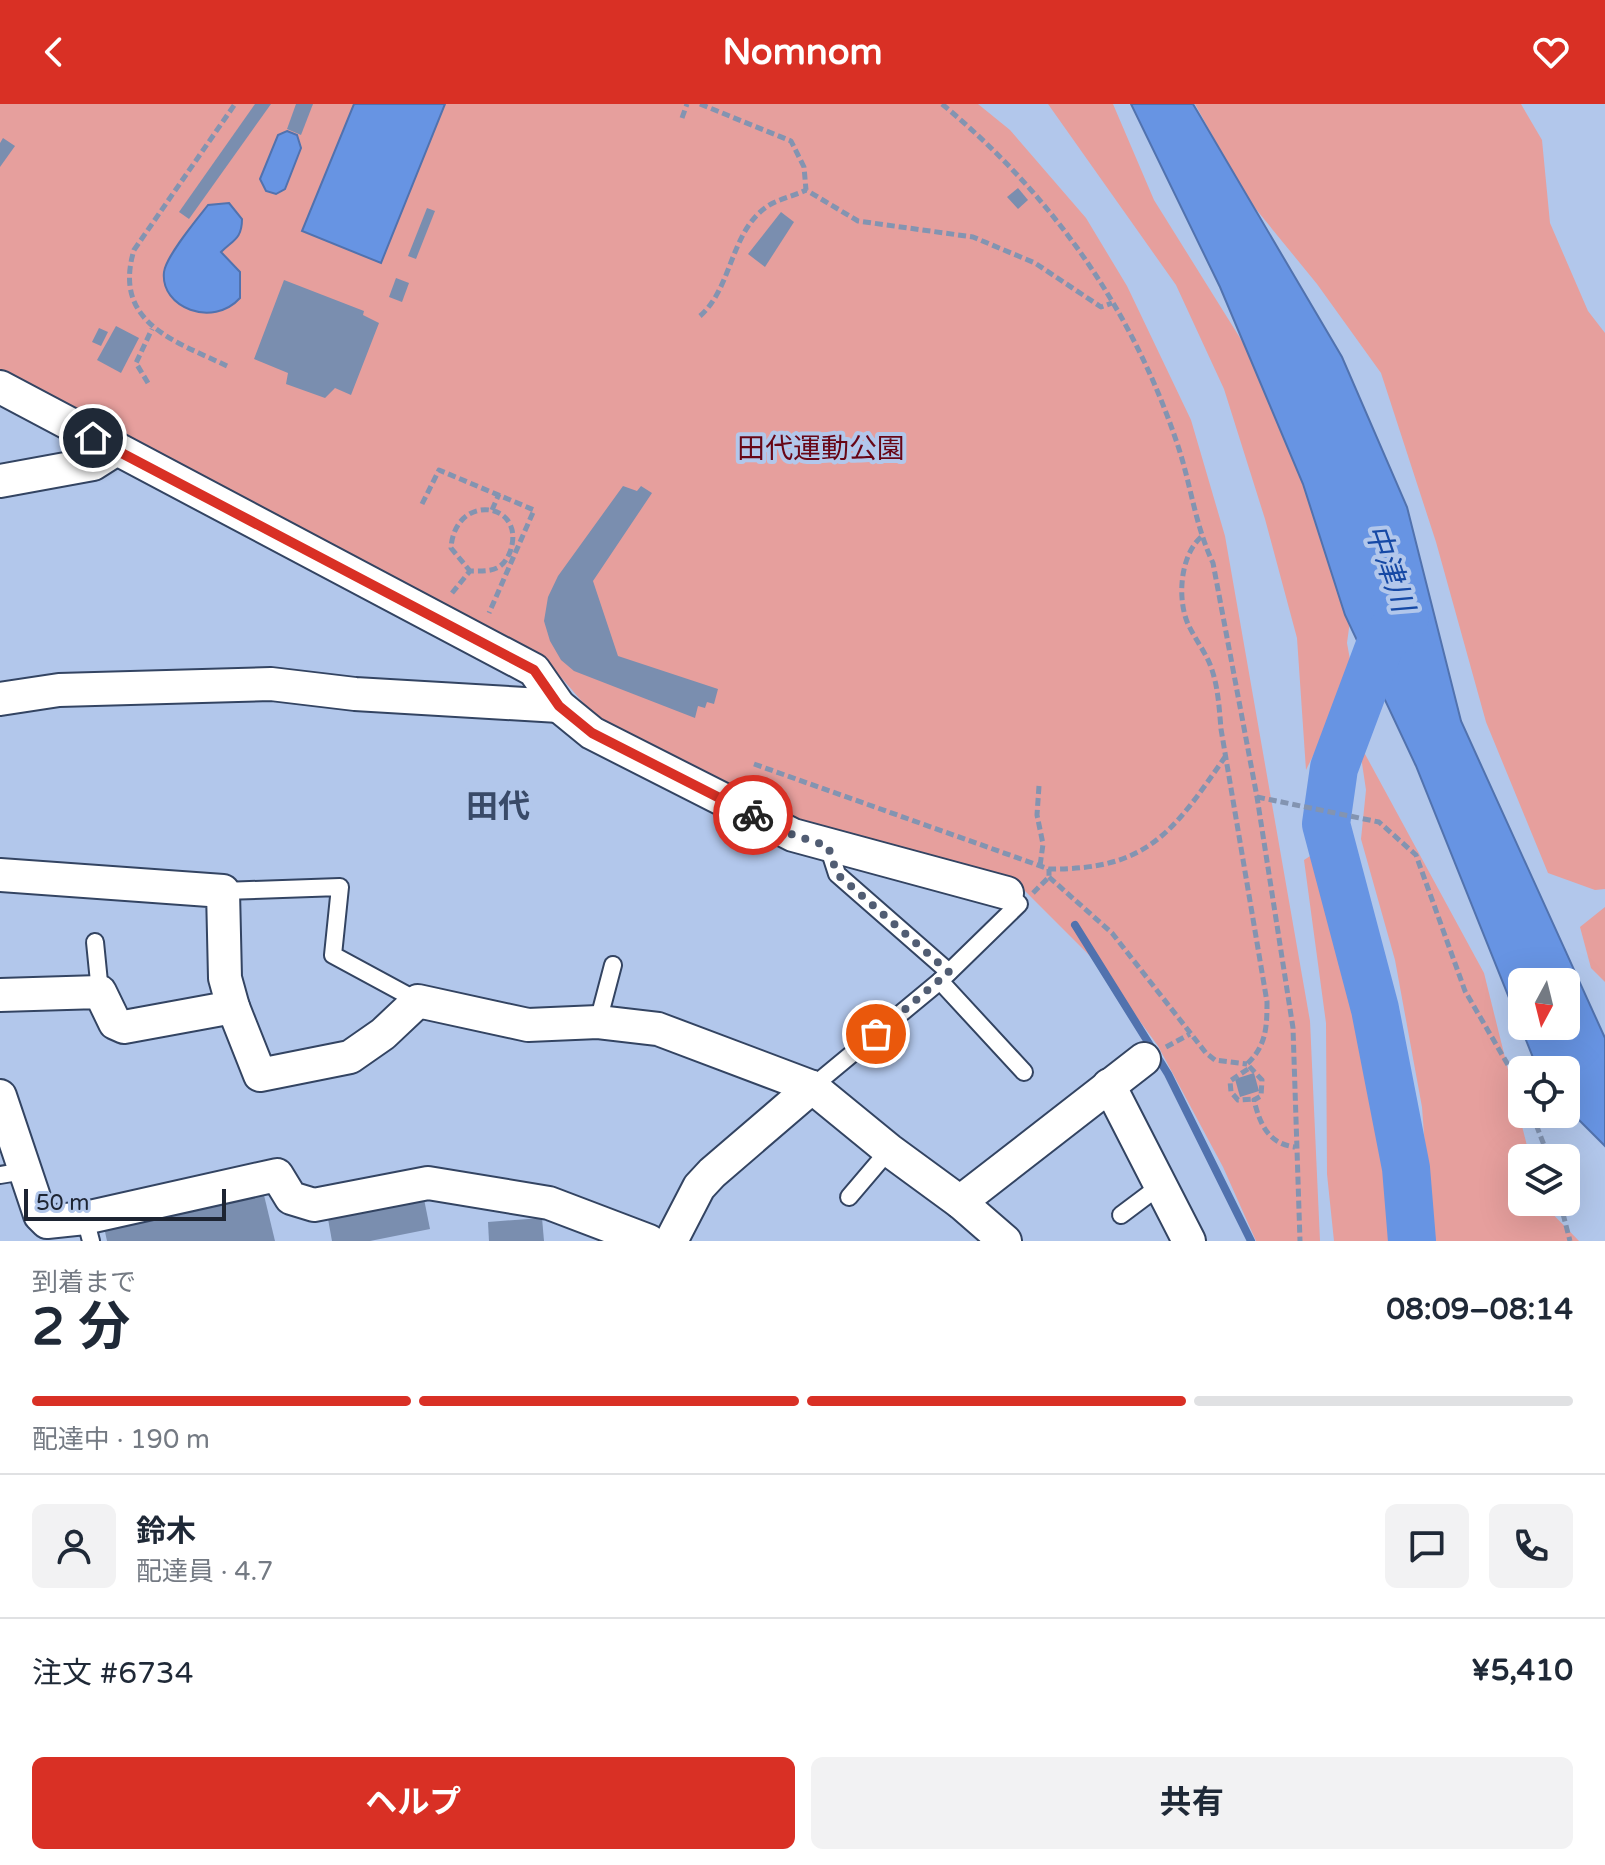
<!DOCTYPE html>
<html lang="ja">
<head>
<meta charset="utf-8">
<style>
	body { margin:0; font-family:"Varela Round","Noto Sans JP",sans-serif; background:#f2f2f3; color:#1f2937; height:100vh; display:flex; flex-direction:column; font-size:30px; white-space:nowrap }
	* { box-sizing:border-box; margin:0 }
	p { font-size:26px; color:#747a83 }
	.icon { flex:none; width:44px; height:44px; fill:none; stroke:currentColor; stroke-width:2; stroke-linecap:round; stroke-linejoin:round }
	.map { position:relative; height:1137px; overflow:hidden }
	.drawer { display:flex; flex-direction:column; background:#fff; flex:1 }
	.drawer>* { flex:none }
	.needle { width:52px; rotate:187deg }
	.fabs { position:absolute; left:1508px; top:864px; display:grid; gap:16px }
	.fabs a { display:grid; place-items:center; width:72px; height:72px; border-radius:12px; background:#fff; box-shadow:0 8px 32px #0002; font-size:40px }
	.scale { position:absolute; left:24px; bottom:20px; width:202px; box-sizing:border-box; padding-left:8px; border:4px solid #1d2432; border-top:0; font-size:22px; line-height:28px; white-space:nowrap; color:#1d2432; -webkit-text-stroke:6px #b2c7eb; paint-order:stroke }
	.pin { position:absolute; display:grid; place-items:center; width:68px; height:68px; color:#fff; margin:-34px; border:4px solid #fff; border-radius:50%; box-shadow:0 2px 8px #0007 }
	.courier { position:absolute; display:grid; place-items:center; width:80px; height:80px; margin:-40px; border:6px solid #d93025; border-radius:50%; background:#fff; color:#222; box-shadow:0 2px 10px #0007 }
	.overview em { font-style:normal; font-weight:700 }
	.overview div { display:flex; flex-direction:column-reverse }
	.overview { display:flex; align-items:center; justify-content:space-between; height:136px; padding:0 32px }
	h1 { font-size:52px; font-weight:700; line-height:60px }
	.bar { display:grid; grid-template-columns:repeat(4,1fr); gap:12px 8px; align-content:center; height:96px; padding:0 32px }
	.bar i { height:10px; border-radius:6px; background:#e0e1e3 }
	.bar .active { background:#d93025 }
	.bar p { grid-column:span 4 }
	.line { display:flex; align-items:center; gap:20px; padding:0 32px; border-top:2px solid #e0e1e3 }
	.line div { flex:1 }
	.round { display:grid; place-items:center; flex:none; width:84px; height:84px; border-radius:12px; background:#f2f2f3 }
	.button { display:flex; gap:16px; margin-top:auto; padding:16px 32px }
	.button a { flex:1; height:92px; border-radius:12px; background:#d93025; color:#fff; font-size:32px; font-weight:700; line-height:92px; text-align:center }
	.button a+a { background:#f2f2f3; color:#1f2937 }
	header { display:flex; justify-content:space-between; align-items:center; height:104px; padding:0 32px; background:#d93025; color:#fff; font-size:36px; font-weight:700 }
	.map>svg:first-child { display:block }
	.green { fill:#e69f9d }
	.water { fill:#6794e3; stroke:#5172ae; stroke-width:2; fill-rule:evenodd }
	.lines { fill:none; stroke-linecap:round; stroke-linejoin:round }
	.stream { stroke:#5172ae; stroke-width:8 }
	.river { stroke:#6794e3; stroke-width:48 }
	.building { fill:#7a8eaf }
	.lane-casing { stroke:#334462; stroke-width:20 }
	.street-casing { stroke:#334462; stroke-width:36 }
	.path { stroke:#8394b1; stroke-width:5; stroke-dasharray:8 4; stroke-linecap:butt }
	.lane { stroke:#fff; stroke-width:16 }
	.street { stroke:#fff; stroke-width:32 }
	.done { stroke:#515d73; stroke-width:8; stroke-dasharray:0 14.4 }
	.route { stroke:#d93025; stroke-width:10 }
	.labels { text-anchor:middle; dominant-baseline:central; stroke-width:8; stroke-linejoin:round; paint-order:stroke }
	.park-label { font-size:28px; fill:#670616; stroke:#b2c7eb }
	.water-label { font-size:30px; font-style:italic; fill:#1649a5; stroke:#b2c7eb }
	.quarter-label { font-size:32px; font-weight:bold; fill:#394a68; stroke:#b2c7eb }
</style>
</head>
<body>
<header><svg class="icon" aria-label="back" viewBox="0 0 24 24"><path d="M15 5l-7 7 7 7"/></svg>Nomnom<svg class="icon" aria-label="heart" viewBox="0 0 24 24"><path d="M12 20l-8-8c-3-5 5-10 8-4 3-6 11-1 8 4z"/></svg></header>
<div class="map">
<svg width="1605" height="1137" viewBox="0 0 1605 1137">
	<rect width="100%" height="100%" fill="#b2c7eb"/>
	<g class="green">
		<polygon points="0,0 978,0 1010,26 1086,114 1127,182 1191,316 1225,432 1310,917 1320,1137 1256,1137 1223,1063 1158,942 1098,860 1013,775 796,719 606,625 552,563 0,271"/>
		<polygon points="1048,0 1113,0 1154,96 1285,306 1354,487 1347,539 1354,578 1340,597 1306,666 1297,534 1265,415 1224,285 1176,181"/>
		<polygon points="1195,0 1521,0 1542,36 1550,119 1588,207 1605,229 1605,785 1595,786 1548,769 1486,618 1436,438 1381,269 1317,180 1246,93"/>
		<polygon points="1359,639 1484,869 1530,1054 1522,1054 1522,1098 1541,1098 1579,1137 1432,1137 1422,1003 1395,856 1361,735 1366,686"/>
		<polygon points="1321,745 1350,835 1366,911 1397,1137 1334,1137 1327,1070 1326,919 1304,756"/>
		<polygon points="1605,803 1605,878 1591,864 1580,823"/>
	</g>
	<g class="water">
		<polygon points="354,0 445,0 381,159 302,127"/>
		<path d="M 1131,0 L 1193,0 L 1342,253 L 1407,403 L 1461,617 L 1605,934 L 1605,1042 L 1566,1003 L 1566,966 L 1538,966 L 1416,662 L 1345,511 L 1303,380 L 1220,183 ZM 1522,878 L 1566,878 L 1566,922 L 1522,922 Z"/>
		<polygon points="287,27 297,31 301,44 285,85 276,90 266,87 260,75 278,31"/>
		<path d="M 229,99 L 242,115 C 242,135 233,136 221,148 L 240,168 L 240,194 C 213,224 160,204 164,168 C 166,152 197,115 208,101 Z"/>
	</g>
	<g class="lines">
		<polyline class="stream" points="1075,821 1168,970 1251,1137"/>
		<polyline class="river" points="1405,513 1380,541 1334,664 1326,720 1375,905 1406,1064 1412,1137"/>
	</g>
	<g class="building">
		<polygon points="255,0 271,0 189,115 179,108"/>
		<polygon points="296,0 313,0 301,31 287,25"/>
		<polygon points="3,34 15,42 0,63 0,39"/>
		<polygon points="1018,84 1028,96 1018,105 1007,93"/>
		<polygon points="427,104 435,107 416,155 408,152"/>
		<polygon points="781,108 794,118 765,163 748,150"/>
		<polygon points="396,174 409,179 402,198 389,193"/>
		<polygon points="284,176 364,207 363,211 379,219 351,291 335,284 325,294 286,280 288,269 254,255"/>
		<polygon points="116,222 139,234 121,269 97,256"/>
		<polygon points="99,224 108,228 101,242 92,238"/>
		<polygon points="623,382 637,387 641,382 652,389 593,477 618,552 718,585 714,600 707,598 705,604 698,602 695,614 574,567 561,556 550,537 544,517 548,493 558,472"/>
		<polygon points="1254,969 1259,987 1240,993 1235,975"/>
		<polygon points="263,1087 275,1137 107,1137 104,1123"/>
		<polygon points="424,1095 430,1125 370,1137 332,1137 328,1115"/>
		<polygon points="542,1114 544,1137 489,1137 488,1118"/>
	</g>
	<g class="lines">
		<g class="lane-casing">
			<g id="lane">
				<polyline points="828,742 837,770 949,868"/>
				<polyline points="223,787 340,783 333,851 418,897"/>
				<polyline points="95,838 100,888"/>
				<polyline points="940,877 1024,968"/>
				<polyline points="598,918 613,861"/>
				<polyline points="812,983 940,877 1019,800 1007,789"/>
				<polyline points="0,1071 24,1067"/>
				<polyline points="849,1093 889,1046"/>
				<polyline points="1121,1111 1161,1081"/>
				<polyline points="85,1114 91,1137"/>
			</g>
		</g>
		<g class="street-casing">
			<g id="street">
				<polyline points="0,283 534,566 559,602 592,629 793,731 1007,789"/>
				<polyline points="0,377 93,360 115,346"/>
				<polyline points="0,595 59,586 271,580 355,590 559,602"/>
				<polyline points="0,771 223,787 225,874 233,903 124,923 115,919 100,888 0,891"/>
				<polyline points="233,903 260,971 350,953 383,930 418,897 528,921 598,918 658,925 812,983 889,1046 960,1098 1005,1137"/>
				<polyline points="1109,981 1189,1137"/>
				<polyline points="0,992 40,1111 47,1118 85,1114 277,1071 291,1094 314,1101 428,1079 549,1099 649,1137"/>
				<polyline points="960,1098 1144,955"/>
				<polyline points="671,1137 699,1083 712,1069 812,983"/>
			</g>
		</g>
		<g class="path">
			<polyline points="700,0 791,37 804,63 806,86 858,117 973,133 1035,159 1101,203 1112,199"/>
			<path d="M 942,0 C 1052,91 1133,206 1178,342 C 1191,381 1195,421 1213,459 L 1257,693 L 1293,924 L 1300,1137"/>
			<polyline points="682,14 687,0"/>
			<path d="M 700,212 C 732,184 730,130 765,104 C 777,95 792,93 806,86"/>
			<path d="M 227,262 C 175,237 112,219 134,146 L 235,0"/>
			<polyline points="148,279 136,259 152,225"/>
			<polyline points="422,400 439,366 534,406 489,509"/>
			<polyline points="492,406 499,390"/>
			<path d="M 1201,433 C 1180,452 1177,495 1188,520 C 1194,533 1203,545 1209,558 C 1218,579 1219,602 1221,625 L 1267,898 C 1267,924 1266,942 1247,960 L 1262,976 L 1261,992 L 1254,996 C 1260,1021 1269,1040 1295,1043"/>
			<path d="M 452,489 L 470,467 C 490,467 502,468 510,448 C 528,398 455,387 451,444 L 470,467"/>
			<path d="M 754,660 L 1049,765 C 1148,766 1173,728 1225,653"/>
			<polyline points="1039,682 1037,711 1043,740 1040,762"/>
			<polyline points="1257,693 1379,718 1416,751 1465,887 1522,985"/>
			<polyline points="1049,773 1112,829 1206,949 1215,956 1247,960"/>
			<polyline points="1033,789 1049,773 1049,765"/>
			<polyline points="1166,943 1190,930"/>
			<polyline points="1248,965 1230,977 1231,988 1238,996 1254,995"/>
			<polyline points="1532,1010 1549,1054"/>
			<polyline points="1560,1098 1570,1137"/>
		</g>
		<use href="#lane" class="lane"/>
		<use href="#street" class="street"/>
	</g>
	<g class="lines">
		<polyline class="done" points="753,711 793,731 828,742 837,770 949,868 876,930"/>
		<polyline class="route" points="93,334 534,566 559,602 592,629 753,711"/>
	</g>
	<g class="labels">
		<g class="park-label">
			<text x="821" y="345">田代運動公園</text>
		</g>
		<g class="water-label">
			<text transform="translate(1389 464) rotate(71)">中津川</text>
		</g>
		<g class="quarter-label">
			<text x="498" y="703">田代</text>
		</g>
	</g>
</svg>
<div class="fabs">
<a><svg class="needle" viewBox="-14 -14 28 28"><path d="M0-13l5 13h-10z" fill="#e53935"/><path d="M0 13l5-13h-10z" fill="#747a83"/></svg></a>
<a><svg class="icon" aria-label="locate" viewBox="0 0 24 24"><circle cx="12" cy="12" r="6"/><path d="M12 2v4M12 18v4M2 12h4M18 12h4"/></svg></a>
<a><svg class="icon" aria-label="layers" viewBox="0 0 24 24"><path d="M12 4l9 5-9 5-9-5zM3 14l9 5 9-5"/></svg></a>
</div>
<div class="scale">50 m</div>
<div class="pin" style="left:876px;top:930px;background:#ea580c"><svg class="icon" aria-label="bag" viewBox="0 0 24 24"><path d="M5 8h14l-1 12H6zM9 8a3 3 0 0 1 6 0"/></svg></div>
<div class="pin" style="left:93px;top:334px;background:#1f2937"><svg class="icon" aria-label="home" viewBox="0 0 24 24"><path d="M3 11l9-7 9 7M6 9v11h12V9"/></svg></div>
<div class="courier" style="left:753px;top:711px"><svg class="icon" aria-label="bike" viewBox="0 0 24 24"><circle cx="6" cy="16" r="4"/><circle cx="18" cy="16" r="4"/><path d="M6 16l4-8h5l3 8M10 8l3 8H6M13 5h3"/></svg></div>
</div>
<section class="drawer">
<div class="overview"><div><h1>2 分</h1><p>到着まで</p></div><em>08:09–08:14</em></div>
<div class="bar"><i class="active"></i><i class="active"></i><i class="active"></i><i></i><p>配達中 · 190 m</p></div>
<div class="line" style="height:144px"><a class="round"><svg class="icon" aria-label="person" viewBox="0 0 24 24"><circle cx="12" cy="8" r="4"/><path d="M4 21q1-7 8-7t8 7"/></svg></a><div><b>鈴木</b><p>配達員 · 4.7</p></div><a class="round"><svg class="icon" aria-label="chat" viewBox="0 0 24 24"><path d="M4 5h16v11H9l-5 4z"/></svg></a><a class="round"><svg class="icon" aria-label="phone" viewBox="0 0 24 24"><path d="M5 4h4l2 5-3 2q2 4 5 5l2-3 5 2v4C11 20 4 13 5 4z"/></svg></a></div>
<div class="line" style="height:104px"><div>注文 #6734</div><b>¥5,410</b></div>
<div class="button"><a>ヘルプ</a><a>共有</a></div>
</section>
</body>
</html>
